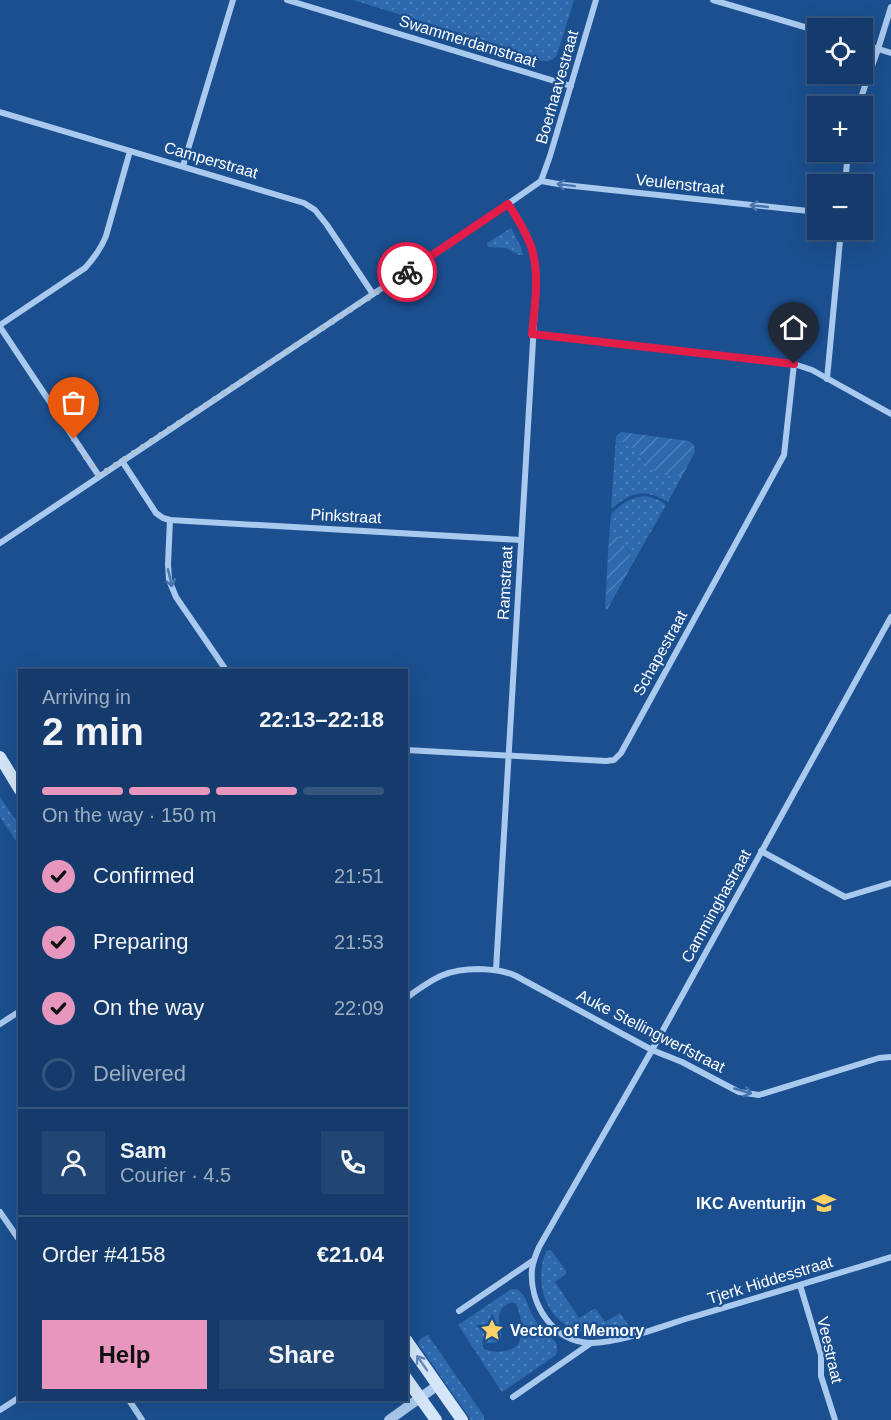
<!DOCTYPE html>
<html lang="en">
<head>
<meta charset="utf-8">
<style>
	body { margin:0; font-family:Arial,sans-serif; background:#214673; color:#f1f3f6; height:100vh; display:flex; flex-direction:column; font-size:22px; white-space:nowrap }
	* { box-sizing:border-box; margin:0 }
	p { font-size:20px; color:#9dadc1 }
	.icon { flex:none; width:33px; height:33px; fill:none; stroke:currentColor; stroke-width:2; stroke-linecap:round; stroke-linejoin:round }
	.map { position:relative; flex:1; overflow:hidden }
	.panel { position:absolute; left:18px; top:669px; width:390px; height:732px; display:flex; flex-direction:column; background:#143b6b; border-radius:0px; box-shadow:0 6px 24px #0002,0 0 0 2px #33557e }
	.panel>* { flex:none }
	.controls { position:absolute; left:807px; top:18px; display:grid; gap:12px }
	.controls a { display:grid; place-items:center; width:66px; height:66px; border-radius:0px; background:#143b6b; box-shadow:0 6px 24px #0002,0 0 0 2px #33557e; font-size:30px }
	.pin { position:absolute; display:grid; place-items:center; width:51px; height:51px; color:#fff; margin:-62px -26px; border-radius:50% 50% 50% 0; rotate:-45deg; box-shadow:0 0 6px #0007 }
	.pin .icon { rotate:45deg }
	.courier { position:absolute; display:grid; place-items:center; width:60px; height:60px; margin:-30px; border:4px solid #e11d48; border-radius:50%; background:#fff; color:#222; box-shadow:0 2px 8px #0007 }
	.head em { font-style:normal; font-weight:700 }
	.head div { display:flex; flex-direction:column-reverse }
	.head { display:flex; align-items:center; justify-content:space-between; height:102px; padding:0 24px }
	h1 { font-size:39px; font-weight:700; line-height:45px }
	.bar { display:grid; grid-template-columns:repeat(4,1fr); gap:9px 6px; align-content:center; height:72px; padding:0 24px }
	.bar i { height:8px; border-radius:4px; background:#33557e }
	.bar .active { background:#e797bd }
	.bar p { grid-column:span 4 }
	.line { display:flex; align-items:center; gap:15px; padding:0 24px; border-top:2px solid #33557e }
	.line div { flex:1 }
	.round { display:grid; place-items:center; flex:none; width:63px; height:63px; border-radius:0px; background:#214673 }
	ol { padding:0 24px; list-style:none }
	li { display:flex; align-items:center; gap:18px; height:66px }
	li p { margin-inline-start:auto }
	li .icon { padding:6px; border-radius:50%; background:#e797bd; color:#111; stroke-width:4 }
	li:last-child { color:#9dadc1 }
	li i { width:33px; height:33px; border:3px solid #33557e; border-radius:50% }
	.primary-button { display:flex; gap:12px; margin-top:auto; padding:12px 24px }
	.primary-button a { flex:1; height:69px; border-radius:0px; background:#e797bd; color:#111; font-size:24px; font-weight:700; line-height:69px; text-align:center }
	.primary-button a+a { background:#214673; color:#f1f3f6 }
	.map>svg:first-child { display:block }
	.grass { fill:url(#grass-dots); fill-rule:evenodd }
	.garden { fill:url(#garden-furrows) }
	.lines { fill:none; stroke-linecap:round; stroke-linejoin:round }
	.minor { stroke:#a9c9ee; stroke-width:6 }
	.tertiary { stroke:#a9c9ee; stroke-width:10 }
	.secondary { stroke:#d6e6fa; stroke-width:12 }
	.oneway { stroke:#4674ac }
	.oneway2 { stroke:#668bba }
	.done { stroke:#afc1d8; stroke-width:6; stroke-dasharray:0 10.8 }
	.route { stroke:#e11d48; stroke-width:8 }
	.labels { text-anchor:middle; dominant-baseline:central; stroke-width:4.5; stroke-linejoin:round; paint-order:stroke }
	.street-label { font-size:16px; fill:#fff; stroke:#1b4f8f }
	.poi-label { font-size:16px; font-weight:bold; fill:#fff; stroke:#1b4f8f; text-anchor:end }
</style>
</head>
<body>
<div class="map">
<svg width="891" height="1420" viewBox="0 0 891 1420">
	<defs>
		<pattern id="grass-dots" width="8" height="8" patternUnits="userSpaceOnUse" patternTransform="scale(1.5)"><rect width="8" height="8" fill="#2e69ad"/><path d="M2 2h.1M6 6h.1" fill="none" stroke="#4d80b9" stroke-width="1.8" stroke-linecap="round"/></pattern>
		<pattern id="garden-furrows" width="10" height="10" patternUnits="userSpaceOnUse" patternTransform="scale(1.5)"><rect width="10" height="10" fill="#2e69ad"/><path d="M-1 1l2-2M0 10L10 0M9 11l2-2" fill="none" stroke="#4d80b9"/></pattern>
	</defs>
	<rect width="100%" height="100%" fill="#1b4f8f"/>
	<g class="grass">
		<path d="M 353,0 L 574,0 L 557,55 C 548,66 541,60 529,57 L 527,63 L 508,57 L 509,48 Z"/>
		<polygon points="511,228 521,247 523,255 519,255 506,248 488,247 487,243"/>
		<path d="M 616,436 L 618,440 L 625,443 L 636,449 L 644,462 L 677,476 L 682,476 L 668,502 C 643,488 632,492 611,509 Z"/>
		<path d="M 646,496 L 659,500 L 666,505 L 633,563 C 632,553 621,538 612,535 L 609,536 L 611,514 C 621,504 631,497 646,496 Z"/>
		<polygon points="0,797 19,825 19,846 0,817"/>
		<path d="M 551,1250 L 566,1271 L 566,1274 L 555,1282 L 579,1318 L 594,1309 L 596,1309 L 605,1322 L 620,1313 L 629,1326 C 617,1329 605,1334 592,1333 C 549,1330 532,1287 546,1251 Z"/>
		<path d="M 516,1289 C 527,1294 527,1307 533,1316 C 536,1322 540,1327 544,1332 C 547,1335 552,1338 555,1341 C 558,1346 557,1350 556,1355 L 502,1392 L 458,1325 L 510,1290 ZM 512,1302 L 516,1304 C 522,1318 524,1331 518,1345 C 508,1353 495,1353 484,1349 L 482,1346 L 484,1343 C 488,1342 496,1344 499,1341 C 509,1333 486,1312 512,1302 Z"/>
		<polygon points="428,1335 484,1416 484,1420 471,1420 418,1344 419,1340 425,1336"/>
	</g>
	<g class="garden">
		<path d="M 621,432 L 689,441 L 694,445 L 695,452 L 682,476 C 640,478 649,450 617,440 L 616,436 Z"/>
		<polygon points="612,535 616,535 619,537 632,557 633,563 607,610 605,607 609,536"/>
	</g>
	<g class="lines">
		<g class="minor">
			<polyline points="287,0 571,86"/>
			<polyline points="713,0 818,31"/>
			<polyline points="862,44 891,53"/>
			<polyline points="858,106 878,49 891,7"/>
			<polyline points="0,112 304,203 315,210 327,225 373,294"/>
			<polyline points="183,166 233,0"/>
			<polyline points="541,181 564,185 818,212"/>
			<polyline points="541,181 550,156 596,0"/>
			<polyline points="845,184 848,152"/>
			<path d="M 0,325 L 85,268 C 94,258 101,249 106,236 L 130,151"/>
			<polyline points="0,327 99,476"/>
			<polyline points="533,334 794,364 812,370 891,414"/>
			<polyline points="827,379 841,230"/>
			<polyline points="122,461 156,513 163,518 170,520 521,540"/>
			<polyline points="170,520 168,564 169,580 176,597 226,670"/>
			<polyline points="0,543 508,204 541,181"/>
			<path d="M 891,617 L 652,1050 L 539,1247 C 536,1254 533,1261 532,1269 C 529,1304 553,1342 591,1343 C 620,1343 660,1327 689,1318 C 756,1298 824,1278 891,1257"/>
			<polyline points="406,750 606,761 614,760 621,753 784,455 794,364"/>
			<polyline points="761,851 845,897 891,883"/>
			<path d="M 496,970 L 536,290 C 536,282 536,273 535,265 C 533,243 520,223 508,204"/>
			<path d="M 406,998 C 433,979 445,969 479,969 C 493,970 503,970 516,976 L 652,1050 L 682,1062 L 739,1092 L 759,1095 L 879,1058 L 891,1057"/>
			<polyline points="0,1024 20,1011"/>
			<polyline points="0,1212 20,1241"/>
			<polyline points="800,1285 821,1355 821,1376 835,1420"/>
			<polyline points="459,1311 534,1260"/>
			<polyline points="513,1397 591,1343"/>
			<polyline points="129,1400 142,1420"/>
			<polyline points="0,1410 20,1397"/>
		</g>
		<polyline class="tertiary" points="389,1420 438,1385"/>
		<g class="secondary">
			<polyline points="0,757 20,790"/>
			<polyline points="406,1340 462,1420"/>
			<polyline points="406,1378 436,1420"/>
		</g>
	</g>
	<defs><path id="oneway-shaft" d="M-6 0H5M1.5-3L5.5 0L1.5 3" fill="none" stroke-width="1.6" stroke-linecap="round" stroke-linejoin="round" transform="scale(1.5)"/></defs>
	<g class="oneway">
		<use href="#oneway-shaft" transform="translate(566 185) rotate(-173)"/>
		<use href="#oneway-shaft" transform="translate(759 206) rotate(-174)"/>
		<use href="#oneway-shaft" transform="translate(170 578) rotate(77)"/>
		<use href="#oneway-shaft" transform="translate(743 1091) rotate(16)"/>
	</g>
	<use class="oneway2" href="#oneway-shaft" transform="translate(422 1363) rotate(-125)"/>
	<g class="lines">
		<polyline class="done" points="74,439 99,476 407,272"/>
		<path class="route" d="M 407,272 L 508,204 C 517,217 525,231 531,246 C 540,273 535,305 532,334 L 794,364"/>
	</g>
	<defs>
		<g id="school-bare" transform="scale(1.8)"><path d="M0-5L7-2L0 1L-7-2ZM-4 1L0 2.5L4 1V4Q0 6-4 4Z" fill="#ffd166" stroke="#1b4f8f" stroke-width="2.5" paint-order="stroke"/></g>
		<g id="sight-bare" transform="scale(1.8)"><path d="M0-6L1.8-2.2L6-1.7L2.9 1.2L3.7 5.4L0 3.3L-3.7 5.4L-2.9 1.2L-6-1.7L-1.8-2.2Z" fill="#ffd166" stroke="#1b4f8f" stroke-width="2.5" paint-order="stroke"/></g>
	</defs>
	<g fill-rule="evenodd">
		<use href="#school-bare" x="824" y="1203"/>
		<use href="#sight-bare" x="492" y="1330"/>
	</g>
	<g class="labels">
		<g class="street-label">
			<text transform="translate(468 41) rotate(17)">Swammerdamstraat</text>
			<text transform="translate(557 87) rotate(-74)">Boerhaavestraat</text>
			<text transform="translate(211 160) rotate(16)">Camperstraat</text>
			<text transform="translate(680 184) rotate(6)">Veulenstraat</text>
			<text transform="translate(346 516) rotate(3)">Pinkstraat</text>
			<text transform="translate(505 583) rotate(-87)">Ramstraat</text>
			<text transform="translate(660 653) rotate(-61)">Schapestraat</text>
			<text transform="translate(716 906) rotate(-61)">Camminghastraat</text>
			<text transform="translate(651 1031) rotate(27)">Auke Stellingwerfstraat</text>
			<text transform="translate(770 1280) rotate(-17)">Tjerk Hiddesstraat</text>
			<text transform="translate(830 1350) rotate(77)">Veestraat</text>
		</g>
		<g class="poi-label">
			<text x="806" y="1203">IKC Aventurijn</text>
			<text x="510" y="1330" text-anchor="start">Vector of Memory</text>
		</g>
	</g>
</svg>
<div class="controls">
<a><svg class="icon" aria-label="locate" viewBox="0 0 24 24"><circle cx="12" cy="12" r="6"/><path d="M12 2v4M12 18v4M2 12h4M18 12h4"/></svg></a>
<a>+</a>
<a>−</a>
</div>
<div class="pin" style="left:74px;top:439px;background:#ea580c"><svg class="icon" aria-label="bag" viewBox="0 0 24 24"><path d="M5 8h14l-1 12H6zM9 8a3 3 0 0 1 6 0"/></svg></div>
<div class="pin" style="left:794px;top:364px;background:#1f2937"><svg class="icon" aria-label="home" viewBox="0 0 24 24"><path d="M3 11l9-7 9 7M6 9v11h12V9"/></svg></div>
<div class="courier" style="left:407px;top:272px"><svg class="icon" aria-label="bike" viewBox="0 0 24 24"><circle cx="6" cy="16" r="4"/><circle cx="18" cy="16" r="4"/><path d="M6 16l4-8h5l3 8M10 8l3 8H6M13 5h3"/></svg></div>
<section class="panel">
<div class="head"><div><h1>2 min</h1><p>Arriving in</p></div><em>22:13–22:18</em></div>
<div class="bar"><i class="active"></i><i class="active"></i><i class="active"></i><i></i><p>On the way · 150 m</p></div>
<ol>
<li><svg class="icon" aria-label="check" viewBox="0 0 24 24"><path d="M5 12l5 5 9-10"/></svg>Confirmed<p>21:51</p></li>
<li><svg class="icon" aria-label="check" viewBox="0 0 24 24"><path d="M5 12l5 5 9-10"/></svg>Preparing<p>21:53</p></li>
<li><svg class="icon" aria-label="check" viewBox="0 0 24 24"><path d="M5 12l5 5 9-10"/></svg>On the way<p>22:09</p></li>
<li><i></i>Delivered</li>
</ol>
<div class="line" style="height:108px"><a class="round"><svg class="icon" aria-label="person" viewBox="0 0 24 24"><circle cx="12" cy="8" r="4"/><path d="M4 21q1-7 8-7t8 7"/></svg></a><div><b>Sam</b><p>Courier · 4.5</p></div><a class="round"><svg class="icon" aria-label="phone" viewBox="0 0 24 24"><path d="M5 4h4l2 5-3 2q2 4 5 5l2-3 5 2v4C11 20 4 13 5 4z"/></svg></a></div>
<div class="line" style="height:78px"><div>Order #4158</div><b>€21.04</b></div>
<div class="primary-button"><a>Help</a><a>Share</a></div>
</section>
</div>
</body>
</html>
